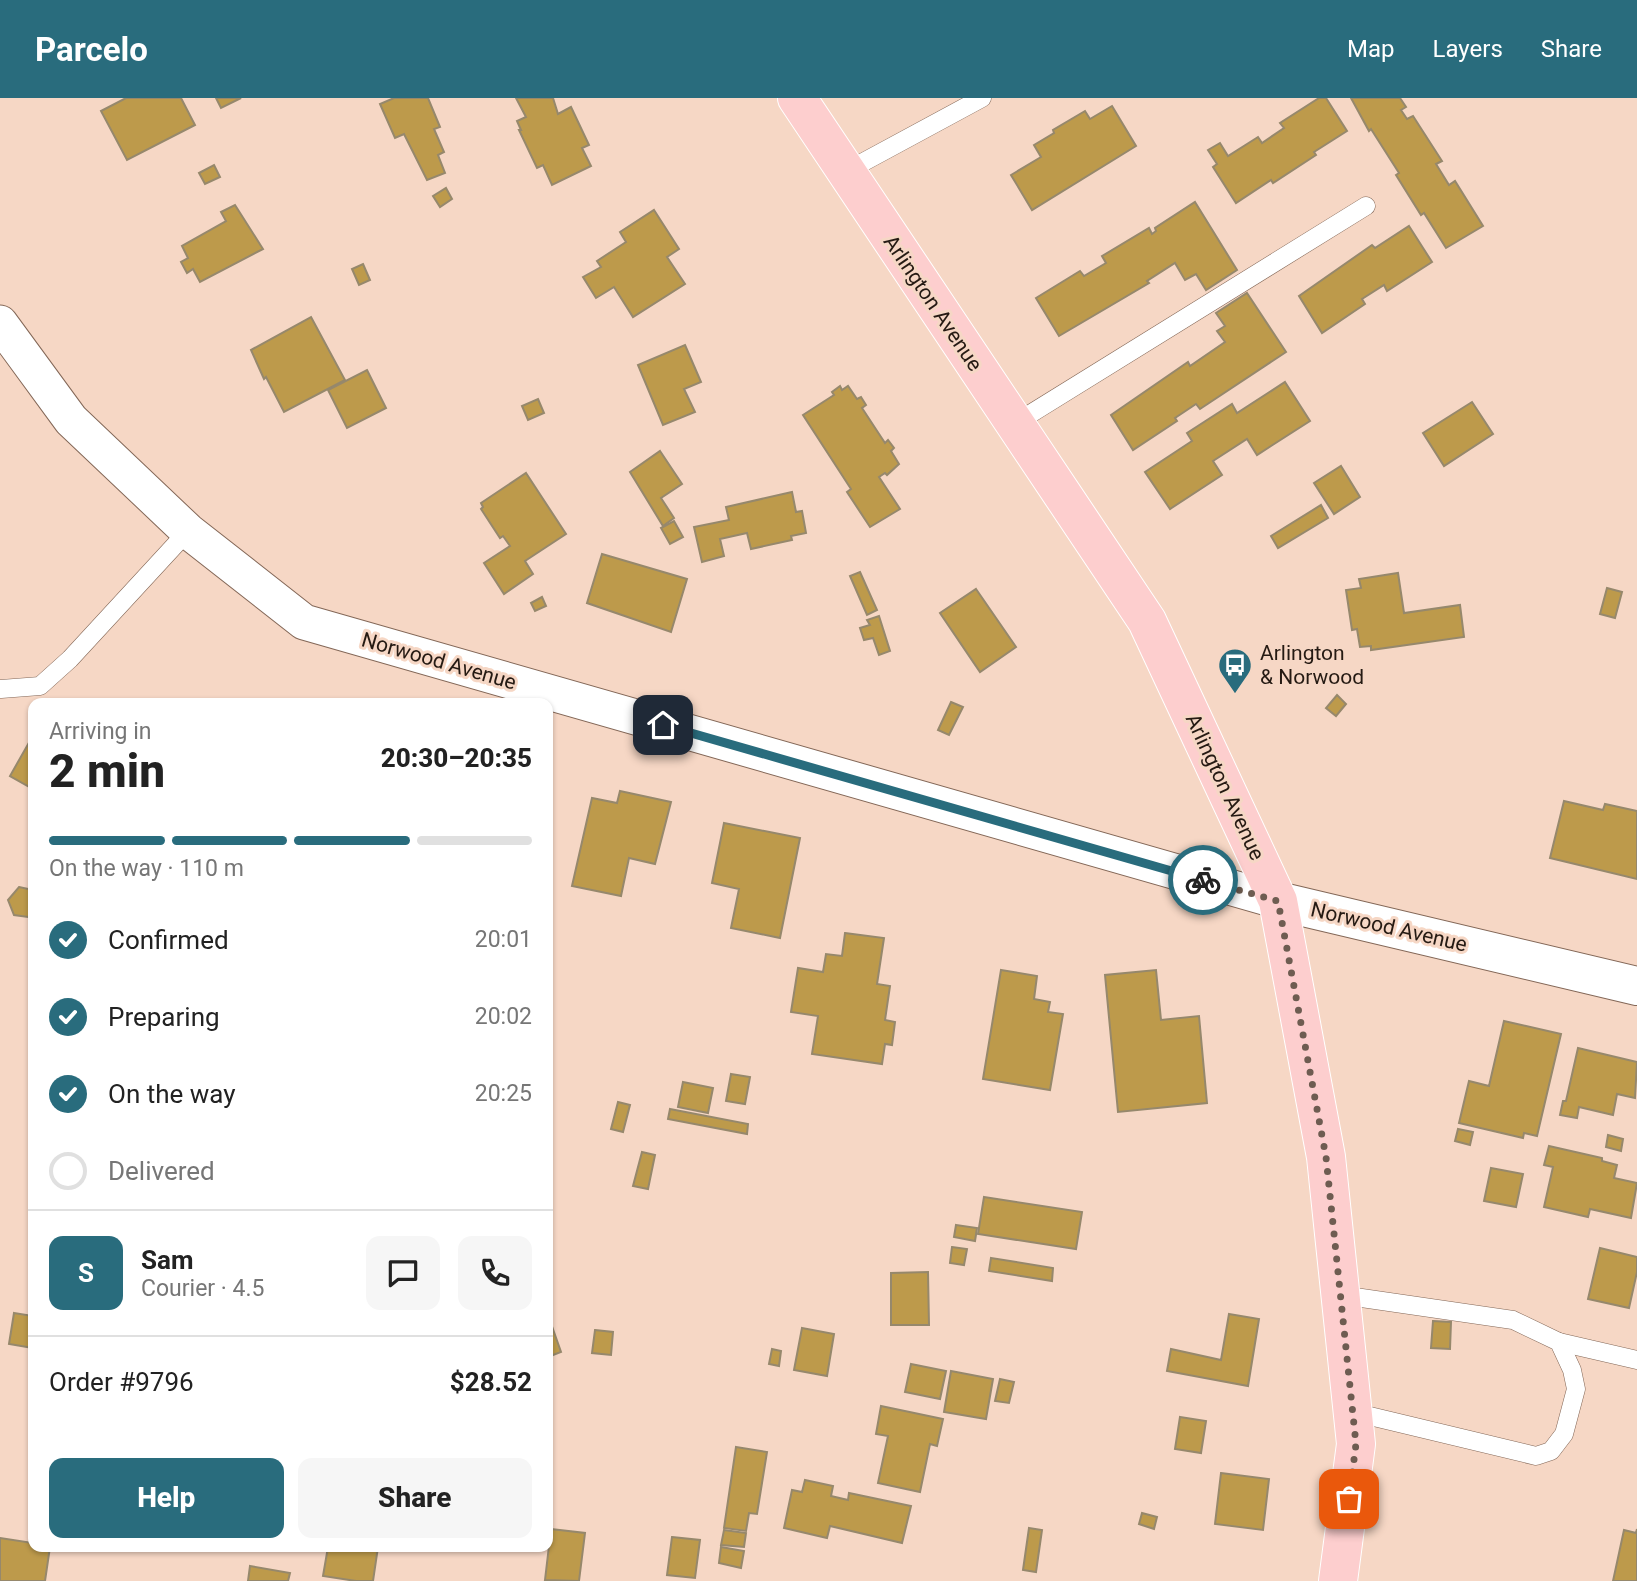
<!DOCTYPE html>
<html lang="en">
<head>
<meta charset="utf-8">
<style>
	body { margin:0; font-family:Roboto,sans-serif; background:#f6f6f6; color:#222; height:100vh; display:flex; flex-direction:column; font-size:26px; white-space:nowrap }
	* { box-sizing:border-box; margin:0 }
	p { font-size:23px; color:#767676 }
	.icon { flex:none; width:38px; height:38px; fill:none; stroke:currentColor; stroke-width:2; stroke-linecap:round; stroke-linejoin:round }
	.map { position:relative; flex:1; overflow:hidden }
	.details { position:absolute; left:28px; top:600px; width:525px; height:854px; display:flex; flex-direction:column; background:#fff; border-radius:14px; box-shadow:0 2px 5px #0004 }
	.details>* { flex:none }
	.pin { position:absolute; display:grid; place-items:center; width:60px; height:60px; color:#fff; margin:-30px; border-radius:14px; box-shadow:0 4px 10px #0006 }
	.courier { position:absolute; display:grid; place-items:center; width:70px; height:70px; margin:-35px; border:5px solid #296c7d; border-radius:50%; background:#fff; color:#222; box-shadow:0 2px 9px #0007 }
	.summary em { font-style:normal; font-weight:800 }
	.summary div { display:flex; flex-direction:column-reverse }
	.summary { display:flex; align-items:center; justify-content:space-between; height:119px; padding:0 21px }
	h1 { font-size:46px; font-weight:800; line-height:52px }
	.bar { display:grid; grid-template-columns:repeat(4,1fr); gap:10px 7px; align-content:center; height:84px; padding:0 21px }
	.bar i { height:9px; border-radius:5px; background:#e0e0e0 }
	.bar .active { background:#296c7d }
	.bar p { grid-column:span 4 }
	.line { display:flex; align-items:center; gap:18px; padding:0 21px; border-top:2px solid #e0e0e0 }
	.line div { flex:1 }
	.round { display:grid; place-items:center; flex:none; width:74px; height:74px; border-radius:14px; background:#f6f6f6 }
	ol { padding:0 21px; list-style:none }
	li { display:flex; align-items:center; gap:21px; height:77px }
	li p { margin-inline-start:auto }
	li .icon { padding:7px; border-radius:50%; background:#296c7d; color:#fff; stroke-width:4 }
	li:last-child { color:#767676 }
	li i { width:38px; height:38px; border:4px solid #e0e0e0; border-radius:50% }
	.button { display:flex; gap:14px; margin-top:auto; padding:14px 21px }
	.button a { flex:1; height:80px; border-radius:14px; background:#296c7d; color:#fff; font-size:28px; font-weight:800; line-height:80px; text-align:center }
	.button a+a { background:#f6f6f6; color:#222 }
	header { display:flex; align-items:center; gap:42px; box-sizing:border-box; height:98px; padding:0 35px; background:#296c7d; color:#fff }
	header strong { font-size:33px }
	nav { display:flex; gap:38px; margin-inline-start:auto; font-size:24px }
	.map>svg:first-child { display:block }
	.building { fill:#bd9a4b; stroke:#96886c; stroke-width:2 }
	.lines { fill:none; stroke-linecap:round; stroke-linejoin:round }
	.service-casing { stroke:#836757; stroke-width:19 }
	.minor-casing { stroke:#836757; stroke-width:37 }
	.tertiary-casing { stroke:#836757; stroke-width:40 }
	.primary-casing { stroke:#fff; stroke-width:40 }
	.service { stroke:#fff; stroke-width:18 }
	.minor { stroke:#fff; stroke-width:35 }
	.tertiary { stroke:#fff; stroke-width:38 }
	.primary { stroke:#fdcece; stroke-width:38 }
	.done { stroke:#6e5c51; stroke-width:7; stroke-dasharray:0 12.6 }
	.route { stroke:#296c7d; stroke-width:9 }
	.labels { text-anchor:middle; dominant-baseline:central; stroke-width:6; stroke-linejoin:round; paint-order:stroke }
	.street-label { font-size:21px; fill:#251a13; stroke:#f6d7c5 }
	.poi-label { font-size:21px; fill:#251a13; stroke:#f6d7c5; text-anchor:start }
</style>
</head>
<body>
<header>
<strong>Parcelo</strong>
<nav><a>Map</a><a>Layers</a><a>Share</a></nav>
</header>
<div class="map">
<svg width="1637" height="1483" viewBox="0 0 1637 1483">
	<rect width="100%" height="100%" fill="#f6d7c5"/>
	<g class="building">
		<polygon points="126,0 181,0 195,27 127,62 101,13"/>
		<polygon points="216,0 241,0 221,10"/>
		<polygon points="394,0 428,0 440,29 434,31 444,54 438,57 445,75 427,82 404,36 395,40 380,6"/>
		<polygon points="516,0 553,0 558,16 571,9 589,47 582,50 591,68 552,87 543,67 537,70 519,32 521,32 517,23 526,19"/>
		<polygon points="1319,0 1326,0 1347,33 1314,54 1316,57 1273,85 1271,82 1236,105 1213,69 1217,66 1208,52 1220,45 1228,58 1258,39 1262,45 1284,30 1280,25"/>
		<polygon points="1351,0 1400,0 1406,9 1401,12 1407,21 1413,18 1442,63 1436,66 1449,87 1455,83 1483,128 1446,150 1424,115 1421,117 1396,77 1399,75 1371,31 1369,33"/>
		<polygon points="1112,8 1136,48 1032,112 1011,77 1041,59 1034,47 1054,35 1053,32 1085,13 1090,21"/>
		<polygon points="214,67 220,79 205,86 199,75"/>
		<polygon points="446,90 452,101 440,109 433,98"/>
		<polygon points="1195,104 1237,172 1206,192 1196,176 1185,182 1175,165 1147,183 1149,185 1059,238 1036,200 1080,173 1084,178 1106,165 1102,158 1149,130 1152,136 1156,133 1155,130"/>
		<polygon points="235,107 263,151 200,184 193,171 187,175 181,164 188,160 182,148 226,123 221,114"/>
		<polygon points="654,112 679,151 667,159 685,186 633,219 614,189 596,200 583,179 601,169 597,163 626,144 620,134"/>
		<polygon points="1409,128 1432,164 1387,193 1384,187 1362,201 1365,206 1322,235 1299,198 1372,147 1375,150"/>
		<polygon points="363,166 370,182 359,187 352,171"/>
		<polygon points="1247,195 1286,254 1200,311 1196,306 1175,320 1177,323 1133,352 1111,317 1188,264 1190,268 1225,244 1217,233 1225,228 1216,215"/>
		<polygon points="311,219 345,282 284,314 266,279 264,281 251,252"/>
		<polygon points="685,247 701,284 684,291 695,314 663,327 638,267"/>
		<polygon points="367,272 386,310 347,330 328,292"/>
		<polygon points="1285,284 1310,323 1257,357 1247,341 1213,363 1222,377 1170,411 1145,374 1192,343 1187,335 1232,306 1237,315"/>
		<polygon points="840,288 842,292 848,288 857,301 861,299 866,307 862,310 885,345 888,342 894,350 891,353 899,366 887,377 885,375 879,379 900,411 870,429 847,394 851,391 803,317 834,297 832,294"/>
		<polygon points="538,301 544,315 528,322 522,308"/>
		<polygon points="1472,304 1493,336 1444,368 1423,335"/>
		<polygon points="660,353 682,386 661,400 674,420 663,428 630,374"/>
		<polygon points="1341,368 1360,399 1334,416 1314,385"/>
		<polygon points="526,375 566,436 525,463 533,476 504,496 484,465 510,448 503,438 500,440 481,411 483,409 481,405"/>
		<polygon points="792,394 796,414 802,413 806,435 791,438 792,442 751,451 747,435 720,441 724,458 702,464 694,429 729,422 726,409"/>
		<polygon points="1321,407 1328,420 1278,450 1271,438"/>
		<polygon points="674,423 683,439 670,446 661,430"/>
		<polygon points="602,456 687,481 671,534 587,505"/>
		<polygon points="860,474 877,512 867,517 850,478"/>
		<polygon points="1398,475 1404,515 1460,507 1464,539 1371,552 1371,548 1360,549 1357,531 1352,532 1346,492 1361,490 1359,481"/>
		<polygon points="1607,490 1622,494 1615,520 1600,516"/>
		<polygon points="976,491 1016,549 980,574 940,515"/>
		<polygon points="542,499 546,508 535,513 531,505"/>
		<polygon points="879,518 890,553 879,557 873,540 864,542 860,530 870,527 867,522"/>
		<polygon points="1337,597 1346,606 1336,618 1326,610"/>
		<polygon points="951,604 963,609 949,637 938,632"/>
		<polygon points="31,641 33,642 33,691 10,678"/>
		<polygon points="620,693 671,704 655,766 629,760 621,798 572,788 592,700 617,705"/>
		<polygon points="1564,703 1603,712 1605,706 1637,713 1637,781 1550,760"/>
		<polygon points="724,725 800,740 780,840 731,830 739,791 712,785"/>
		<polygon points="19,789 33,792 33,814 28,819 14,817 8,802"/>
		<polygon points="845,835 884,840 877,886 890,888 885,922 895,924 892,947 885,946 882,966 812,956 818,918 791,914 798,870 823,874 826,856 842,858"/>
		<polygon points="1001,872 1037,878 1034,901 1050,904 1048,914 1063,916 1050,992 983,981"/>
		<polygon points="1156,872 1161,922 1199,918 1207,1005 1118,1014 1105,877"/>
		<polygon points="1504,923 1561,936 1537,1038 1524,1035 1523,1040 1459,1025 1469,983 1489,988"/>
		<polygon points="1578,950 1637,964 1635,1000 1617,996 1613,1017 1579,1009 1577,1020 1560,1017 1563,1003 1566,1003"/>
		<polygon points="731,976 750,979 745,1006 726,1003"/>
		<polygon points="683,984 713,990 708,1015 678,1009"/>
		<polygon points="618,1004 630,1007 623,1034 611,1031"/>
		<polygon points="670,1011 748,1026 747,1036 668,1021"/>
		<polygon points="1458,1031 1473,1034 1470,1047 1455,1043"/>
		<polygon points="1608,1037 1623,1041 1621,1053 1606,1049"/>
		<polygon points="1549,1048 1602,1060 1602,1063 1617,1067 1614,1080 1637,1085 1631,1120 1590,1111 1588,1119 1544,1109 1553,1069 1544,1067"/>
		<polygon points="642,1054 655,1057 648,1091 633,1088"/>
		<polygon points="1491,1070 1523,1076 1516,1109 1484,1103"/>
		<polygon points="984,1099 1082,1114 1076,1151 978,1136"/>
		<polygon points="956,1127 977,1130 975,1143 954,1139"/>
		<polygon points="952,1149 967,1151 964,1167 950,1165"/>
		<polygon points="1600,1150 1637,1159 1637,1174 1629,1210 1588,1201"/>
		<polygon points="991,1160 1053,1170 1052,1183 989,1173"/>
		<polygon points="928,1174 929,1227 891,1227 891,1175"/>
		<polygon points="14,1215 33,1218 33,1250 9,1246"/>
		<polygon points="1229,1216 1259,1221 1248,1288 1167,1273 1171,1251 1221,1262"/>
		<polygon points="548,1217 561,1254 548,1259"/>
		<polygon points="1433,1223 1451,1224 1450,1251 1431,1250"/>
		<polygon points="802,1230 834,1236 827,1278 794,1272"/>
		<polygon points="595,1232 613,1234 611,1257 592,1255"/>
		<polygon points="772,1251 781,1253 779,1268 769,1266"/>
		<polygon points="911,1266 946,1273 940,1301 905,1294"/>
		<polygon points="951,1273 993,1281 986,1321 944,1314"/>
		<polygon points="1000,1281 1014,1284 1009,1305 995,1303"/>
		<polygon points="881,1308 943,1321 937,1348 930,1346 920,1394 878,1385 888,1338 876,1336"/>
		<polygon points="1180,1319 1206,1323 1201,1355 1175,1351"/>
		<polygon points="736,1349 767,1354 757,1416 749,1415 746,1433 724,1430"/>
		<polygon points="1221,1375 1269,1381 1263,1432 1215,1426"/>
		<polygon points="805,1382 833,1388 831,1398 848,1402 849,1395 911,1408 902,1445 830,1428 827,1440 784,1430 792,1392 802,1394"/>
		<polygon points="1142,1415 1157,1419 1154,1431 1139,1426"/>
		<polygon points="1029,1430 1042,1432 1036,1474 1023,1472"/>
		<polygon points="551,1431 585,1435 579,1483 545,1482"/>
		<polygon points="1637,1431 1637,1483 1613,1483 1624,1432 1636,1435"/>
		<polygon points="724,1432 746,1435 744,1449 721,1447"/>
		<polygon points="672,1439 700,1442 695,1480 667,1477"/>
		<polygon points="0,1440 33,1445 33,1449 50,1449 45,1483 0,1483"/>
		<polygon points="328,1449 378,1449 373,1483 356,1483 323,1478"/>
		<polygon points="721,1449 744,1453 741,1470 719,1465"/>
		<polygon points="250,1468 290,1475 288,1483 248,1483"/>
	</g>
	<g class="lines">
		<g class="service-casing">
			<g id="service">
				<polyline points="845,74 982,0"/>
				<polyline points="1014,326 1366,108"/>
				<polyline points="1,591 40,588 70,561 188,433"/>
				<polyline points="1341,1197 1513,1222 1559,1244 1572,1272 1576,1291 1564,1336 1551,1353 1536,1358 1353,1314"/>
				<polyline points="1559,1244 1637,1262"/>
			</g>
		</g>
		<g class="minor-casing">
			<polyline id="minor" points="0,225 71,322 188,433 304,524 1278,803"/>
		</g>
		<g class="tertiary-casing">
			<polyline id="tertiary" points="1278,803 1637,888"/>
		</g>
		<g class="primary-casing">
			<polyline id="primary" points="797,0 1147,523 1278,803 1326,1059 1356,1346 1338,1483"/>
		</g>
		<use href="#service" class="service"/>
		<use href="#minor" class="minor"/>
		<use href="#tertiary" class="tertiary"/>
		<use href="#primary" class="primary"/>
	</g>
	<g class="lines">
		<polyline class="done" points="1203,782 1278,803 1326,1059 1356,1346 1349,1401"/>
		<polyline class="route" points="663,627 1203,782"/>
	</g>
	<defs>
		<g id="bus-pin" transform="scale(1.75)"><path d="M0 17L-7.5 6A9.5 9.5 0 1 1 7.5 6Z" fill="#296c7d" stroke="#f6d7c5"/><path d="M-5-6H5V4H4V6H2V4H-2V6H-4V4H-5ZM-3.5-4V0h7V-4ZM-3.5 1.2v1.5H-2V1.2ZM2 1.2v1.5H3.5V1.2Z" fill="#fff"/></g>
	</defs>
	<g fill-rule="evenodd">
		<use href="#bus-pin" x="1235" y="567"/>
	</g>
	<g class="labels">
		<g class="street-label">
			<text transform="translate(933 205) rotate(56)">Arlington Avenue</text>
			<text transform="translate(439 563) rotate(16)">Norwood Avenue</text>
			<text transform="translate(1225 689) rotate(65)">Arlington Avenue</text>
			<text transform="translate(1389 829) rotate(13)">Norwood Avenue</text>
		</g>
		<g class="poi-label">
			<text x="1260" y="555">Arlington<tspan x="1260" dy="24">&amp; Norwood</tspan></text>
		</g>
	</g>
</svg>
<div class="pin" style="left:1349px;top:1401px;background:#ea580c"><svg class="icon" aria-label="bag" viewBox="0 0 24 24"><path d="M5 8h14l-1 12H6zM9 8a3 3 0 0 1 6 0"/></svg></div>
<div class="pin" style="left:663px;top:627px;background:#1f2937"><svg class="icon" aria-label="home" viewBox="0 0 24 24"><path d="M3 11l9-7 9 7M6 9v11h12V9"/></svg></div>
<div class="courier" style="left:1203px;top:782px"><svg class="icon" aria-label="bike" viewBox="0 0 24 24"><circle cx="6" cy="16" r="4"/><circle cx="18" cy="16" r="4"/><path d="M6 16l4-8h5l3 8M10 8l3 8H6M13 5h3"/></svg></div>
<section class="details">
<div class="summary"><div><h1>2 min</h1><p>Arriving in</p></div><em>20:30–20:35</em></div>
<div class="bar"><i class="active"></i><i class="active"></i><i class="active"></i><i></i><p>On the way · 110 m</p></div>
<ol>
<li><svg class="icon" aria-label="check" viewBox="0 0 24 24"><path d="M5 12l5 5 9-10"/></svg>Confirmed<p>20:01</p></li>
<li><svg class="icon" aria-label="check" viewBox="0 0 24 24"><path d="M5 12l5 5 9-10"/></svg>Preparing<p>20:02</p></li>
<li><svg class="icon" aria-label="check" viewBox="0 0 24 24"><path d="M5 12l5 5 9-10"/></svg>On the way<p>20:25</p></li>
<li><i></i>Delivered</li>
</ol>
<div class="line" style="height:126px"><b class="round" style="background:#296c7d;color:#fff">S</b><div><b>Sam</b><p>Courier · 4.5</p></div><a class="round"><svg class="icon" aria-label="chat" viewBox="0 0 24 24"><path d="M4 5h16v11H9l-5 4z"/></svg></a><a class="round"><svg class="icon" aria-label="phone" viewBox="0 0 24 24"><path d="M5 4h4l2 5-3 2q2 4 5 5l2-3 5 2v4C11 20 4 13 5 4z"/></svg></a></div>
<div class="line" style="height:91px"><div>Order #9796</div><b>$28.52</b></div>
<div class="button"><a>Help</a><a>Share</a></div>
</section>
</div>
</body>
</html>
